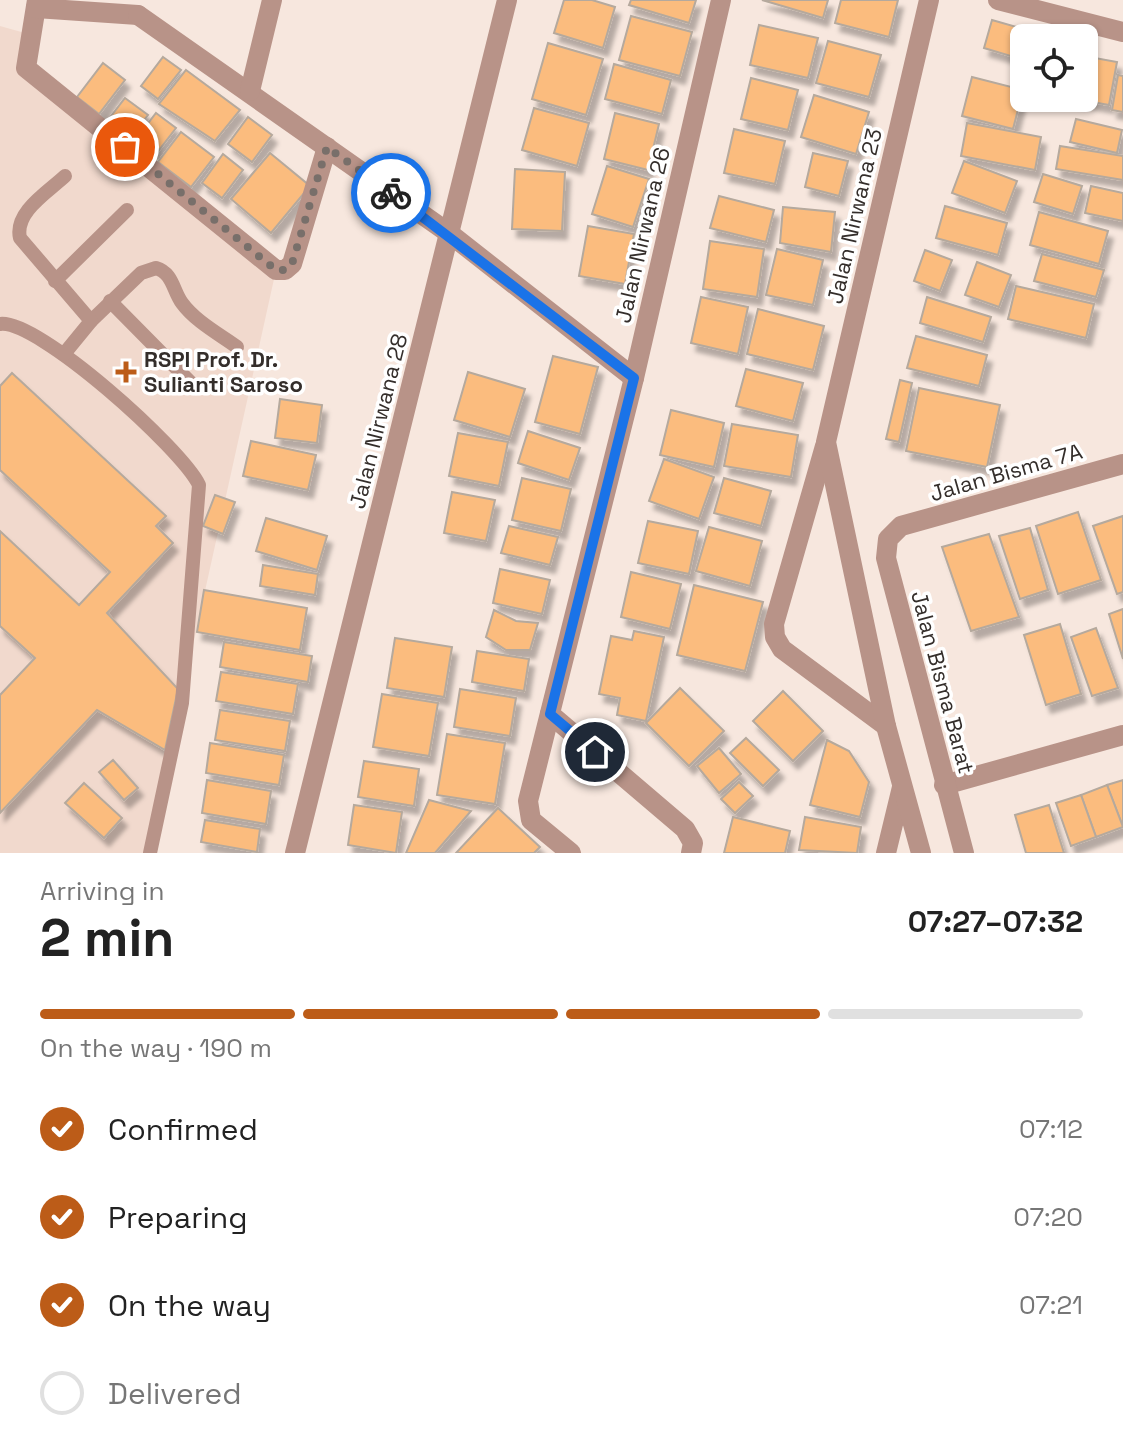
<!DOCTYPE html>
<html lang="en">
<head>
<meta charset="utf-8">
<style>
	body { margin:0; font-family:"Space Grotesk",sans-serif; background:#f2f2f2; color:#222; height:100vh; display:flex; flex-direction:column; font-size:30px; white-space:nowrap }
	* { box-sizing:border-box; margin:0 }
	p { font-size:26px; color:#767676 }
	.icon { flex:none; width:44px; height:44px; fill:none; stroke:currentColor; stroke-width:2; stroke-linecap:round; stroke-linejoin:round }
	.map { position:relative; height:853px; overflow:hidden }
	.details { display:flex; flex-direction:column; background:#fff; flex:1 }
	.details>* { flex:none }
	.controls { position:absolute; left:1010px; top:24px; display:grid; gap:16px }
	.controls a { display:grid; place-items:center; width:88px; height:88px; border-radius:12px; background:#fff; box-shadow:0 2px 6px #0004; font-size:40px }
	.pin { position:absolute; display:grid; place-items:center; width:68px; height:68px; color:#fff; margin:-34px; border:4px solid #fff; border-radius:50%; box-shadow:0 2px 8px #0007 }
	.courier { position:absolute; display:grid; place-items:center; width:80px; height:80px; margin:-40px; border:6px solid #1a73e8; border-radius:50%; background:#fff; color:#222; box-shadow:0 2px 10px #0007 }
	.headline em { font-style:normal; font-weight:700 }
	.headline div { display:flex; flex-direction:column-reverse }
	.headline { display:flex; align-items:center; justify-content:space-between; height:136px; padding:0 40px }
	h1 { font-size:52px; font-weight:700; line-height:60px }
	.bar { display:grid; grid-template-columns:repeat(4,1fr); gap:12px 8px; align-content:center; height:96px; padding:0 40px }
	.bar i { height:10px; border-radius:6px; background:#e0e0e0 }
	.bar .selected { background:#bc5c18 }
	.bar p { grid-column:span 4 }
	ol { padding:0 40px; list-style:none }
	li { display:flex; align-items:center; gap:24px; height:88px }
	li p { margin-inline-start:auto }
	li .icon { padding:8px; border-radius:50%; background:#bc5c18; color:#fff; stroke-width:4 }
	li:last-child { color:#767676 }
	li i { width:44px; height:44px; border:4px solid #e0e0e0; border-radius:50% }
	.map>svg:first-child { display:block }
	.built { fill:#f1d9cd }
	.building { fill:#fbbc7e; stroke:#b5a99d; stroke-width:2; filter:url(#shadow) }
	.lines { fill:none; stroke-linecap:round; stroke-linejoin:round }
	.lane { stroke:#b89388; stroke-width:14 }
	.street { stroke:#b89388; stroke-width:20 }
	.done { stroke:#786f6a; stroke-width:8; stroke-dasharray:0 14.4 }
	.route { stroke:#1a73e8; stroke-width:10 }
	.poi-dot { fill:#bc5c18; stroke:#fff; stroke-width:3 }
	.labels { text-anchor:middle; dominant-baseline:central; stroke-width:7; stroke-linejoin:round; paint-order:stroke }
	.street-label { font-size:22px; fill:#342e2b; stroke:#fff }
	.poi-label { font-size:22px; font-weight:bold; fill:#342e2b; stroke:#fff; text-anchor:start }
</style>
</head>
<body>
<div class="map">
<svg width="1123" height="853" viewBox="0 0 1123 853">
	<defs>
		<filter id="shadow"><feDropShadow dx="5" dy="8" stdDeviation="2" flood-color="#0004"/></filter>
	</defs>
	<rect width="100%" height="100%" fill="#f7e7de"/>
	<polygon class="built" points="0,26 32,35 26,69 276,270 147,853 0,853"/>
	<g class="building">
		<polygon points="564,0 592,0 615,7 603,48 554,33"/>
		<polygon points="631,0 696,0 689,23 629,5"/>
		<polygon points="762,0 828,0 823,18"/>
		<polygon points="841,0 898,0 889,37 835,23"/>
		<polygon points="631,16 692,32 680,76 619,60"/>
		<polygon points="992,20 1044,35 1043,38 1024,38 1024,60 984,48"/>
		<polygon points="759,25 818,38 808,78 750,65"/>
		<polygon points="828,41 881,55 869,97 816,83"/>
		<polygon points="548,43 603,59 586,115 532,99"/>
		<polygon points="1084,56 1117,62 1109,105 1070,98 1084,98"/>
		<polygon points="163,57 181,70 158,99 141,86"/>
		<polygon points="103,63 125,80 99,114 77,97"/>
		<polygon points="614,64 671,80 662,114 605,99"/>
		<polygon points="186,70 240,110 215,141 159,104"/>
		<polygon points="1118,75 1123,76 1123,112 1112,110"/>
		<polygon points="972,77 1023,90 1013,129 962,116"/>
		<polygon points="751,78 798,90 788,130 741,119"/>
		<polygon points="814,95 869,112 856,154 801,137"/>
		<polygon points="125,98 148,115 131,137 108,120"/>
		<polygon points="534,108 589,123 577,166 522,150"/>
		<polygon points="156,113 176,128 156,154 136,139"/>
		<polygon points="615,113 659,124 648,170 604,159"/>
		<polygon points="248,117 272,135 252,162 228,144"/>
		<polygon points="1076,119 1122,130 1117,153 1070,142"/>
		<polygon points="967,123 1041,137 1035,170 961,156"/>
		<polygon points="734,129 785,141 775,184 724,173"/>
		<polygon points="181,132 214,157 191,187 158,162"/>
		<polygon points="1060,146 1123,156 1123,180 1056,169"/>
		<polygon points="270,153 310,186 271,233 231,199"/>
		<polygon points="813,153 848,161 839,196 805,187"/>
		<polygon points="223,154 243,170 222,198 202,183"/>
		<polygon points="964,161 1017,181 1005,213 952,193"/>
		<polygon points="607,166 649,179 633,227 592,214"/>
		<polygon points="515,169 565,172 562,231 512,229"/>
		<polygon points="1043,174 1082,186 1073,214 1034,202"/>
		<polygon points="1091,186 1123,193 1123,221 1085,213"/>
		<polygon points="719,196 774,210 766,242 710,228"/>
		<polygon points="945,206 1007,223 998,255 936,238"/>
		<polygon points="783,207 835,212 831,252 780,243"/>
		<polygon points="1039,212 1108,231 1099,264 1030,245"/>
		<polygon points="588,226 634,234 625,284 579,276"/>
		<polygon points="710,241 764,249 757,297 703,289"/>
		<polygon points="777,249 823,260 813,305 766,295"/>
		<polygon points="925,250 952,260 940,291 914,281"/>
		<polygon points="1042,254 1104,270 1096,297 1034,281"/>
		<polygon points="977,262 1011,275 999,307 965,295"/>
		<polygon points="1016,286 1094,304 1086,338 1008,319"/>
		<polygon points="701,297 748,307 738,354 691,343"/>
		<polygon points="927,297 991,317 983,342 920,323"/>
		<polygon points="758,309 824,326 813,370 747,354"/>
		<polygon points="916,336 987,355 979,386 907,368"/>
		<polygon points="553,356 598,367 580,434 535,422"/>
		<polygon points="746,369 803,383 793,421 736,406"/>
		<polygon points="468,372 525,389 510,437 454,420"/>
		<polygon points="12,373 166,516 156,526 173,543 107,613 178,689 165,750 97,710 0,813 0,695 35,658 0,626 0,531 79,605 110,572 0,470 0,386"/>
		<polygon points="900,380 912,383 899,442 886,439"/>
		<polygon points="919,388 1000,405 987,467 906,451"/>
		<polygon points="280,399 322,405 317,443 275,438"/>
		<polygon points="671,410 724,423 714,467 660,455"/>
		<polygon points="732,424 798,435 791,477 724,466"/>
		<polygon points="528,431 580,448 569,480 518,463"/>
		<polygon points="458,433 508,442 499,486 449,476"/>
		<polygon points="251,441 316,455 308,490 243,476"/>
		<polygon points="664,459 714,477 699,519 649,501"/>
		<polygon points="522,478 571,489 561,531 512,520"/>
		<polygon points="724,478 771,491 761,526 714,513"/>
		<polygon points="452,492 495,500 486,541 444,533"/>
		<polygon points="215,495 235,502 223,534 203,526"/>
		<polygon points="1078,512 1101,580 1058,594 1036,526"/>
		<polygon points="1123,516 1123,592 1117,594 1093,526"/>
		<polygon points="266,518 327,536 317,570 256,551"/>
		<polygon points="648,521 698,531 689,574 638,563"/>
		<polygon points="509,526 558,537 550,565 501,553"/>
		<polygon points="709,527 762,541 750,586 696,571"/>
		<polygon points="1030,528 1048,590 1020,599 999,536"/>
		<polygon points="989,534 1019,617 971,631 942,547"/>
		<polygon points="263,565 318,574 315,595 260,586"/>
		<polygon points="500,569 550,580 542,614 493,603"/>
		<polygon points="631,572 681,584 670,629 621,617"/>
		<polygon points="694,585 763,602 745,671 677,655"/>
		<polygon points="204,590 307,608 300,650 197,632"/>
		<polygon points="1123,609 1123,659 1109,614"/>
		<polygon points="494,610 516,621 538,623 530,650 506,650 486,637"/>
		<polygon points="1060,624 1081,694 1046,705 1024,635"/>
		<polygon points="1096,628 1118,688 1092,696 1071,637"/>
		<polygon points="634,631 664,637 646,721 617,715 620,698 599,694 611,636 632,640"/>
		<polygon points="395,638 452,647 444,697 387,688"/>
		<polygon points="224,642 312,656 308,682 220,667"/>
		<polygon points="477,651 529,659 524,691 472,682"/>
		<polygon points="221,672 298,684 293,714 216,701"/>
		<polygon points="680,688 724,731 689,766 646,723"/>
		<polygon points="460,689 516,698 510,736 454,727"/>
		<polygon points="783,691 823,731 793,761 753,721"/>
		<polygon points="382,694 438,703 429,756 373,747"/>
		<polygon points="220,710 290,721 285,751 215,740"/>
		<polygon points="447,734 505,743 495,804 437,795"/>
		<polygon points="746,738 779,770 763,786 730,753"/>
		<polygon points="827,740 849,751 869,782 860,817 810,805"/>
		<polygon points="210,743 284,755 279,785 206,773"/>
		<polygon points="719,748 741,774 719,793 697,766"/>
		<polygon points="113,760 138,788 124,800 99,772"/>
		<polygon points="364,761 419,769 414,806 358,797"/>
		<polygon points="207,780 271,791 266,824 202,813"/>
		<polygon points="1123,780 1123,827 1107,785"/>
		<polygon points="739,782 753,796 735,813 721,799"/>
		<polygon points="84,783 122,818 104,838 65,803"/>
		<polygon points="1107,785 1123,827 1096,837 1081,795"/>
		<polygon points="1081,795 1096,837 1071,846 1056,803"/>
		<polygon points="429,800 471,811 435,853 406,853"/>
		<polygon points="354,805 402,812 396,853 348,845"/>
		<polygon points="1049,805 1064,853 1026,853 1015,815"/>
		<polygon points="498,808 540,847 534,853 456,853"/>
		<polygon points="733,817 790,831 785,853 724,853"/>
		<polygon points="805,817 861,827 857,853 799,850"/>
		<polygon points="205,820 260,829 257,852 201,842"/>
	</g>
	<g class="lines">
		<g class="lane">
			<polyline points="55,281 127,210"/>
			<polyline points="110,301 192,384"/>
			<path d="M 91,321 L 141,273 L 156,268 C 173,273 173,291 182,303 C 195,321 219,334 237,347"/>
			<path d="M 0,324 C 38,319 182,449 199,485 L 182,703 L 150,853"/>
			<path d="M 64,354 L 91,321 L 20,238 C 14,212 48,192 65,176"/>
		</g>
		<g class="street">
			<polyline points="37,0 26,68 276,270 285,270 292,264 327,147"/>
			<polyline points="998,0 1123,32"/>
			<polyline points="36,8 138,15"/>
			<polyline points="138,15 450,234 634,378"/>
			<polyline points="250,91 272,0"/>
			<polyline points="825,446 774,624 775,637 782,649 886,726"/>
			<polyline points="550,714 685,829 693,843 691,853"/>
			<polyline points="944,785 1123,735"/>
			<polyline points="295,853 507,0"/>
			<polyline points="571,853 531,820 528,801 634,378 721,0"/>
			<polyline points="886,853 902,787"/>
			<polyline points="921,853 886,726 826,442 929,0"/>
			<polyline points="964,853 886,558 888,539 901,526 1123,464"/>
		</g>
	</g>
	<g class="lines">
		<polyline class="done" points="125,147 276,270 285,270 292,264 327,147 391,193"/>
		<polyline class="route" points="391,193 634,378 550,714 595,752"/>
	</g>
	<path class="poi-dot" d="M122 360h8v8h8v8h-8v8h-8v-8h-8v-8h8z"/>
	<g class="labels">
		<g class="street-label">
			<text transform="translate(854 216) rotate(-77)">Jalan Nirwana 23</text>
			<text transform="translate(642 235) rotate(-77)">Jalan Nirwana 26</text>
			<text transform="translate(378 421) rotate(-76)">Jalan Nirwana 28</text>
			<text transform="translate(1006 472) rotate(-16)">Jalan Bisma 7A</text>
			<text transform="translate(943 682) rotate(75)">Jalan Bisma Barat</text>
		</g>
		<g class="poi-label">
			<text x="144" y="359">RSPI Prof. Dr.<tspan x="144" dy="25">Sulianti Saroso</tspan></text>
		</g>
	</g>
</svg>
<div class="controls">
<a><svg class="icon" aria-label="locate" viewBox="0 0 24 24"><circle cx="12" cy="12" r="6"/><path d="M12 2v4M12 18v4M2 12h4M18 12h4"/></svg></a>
</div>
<div class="pin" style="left:125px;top:147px;background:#ea580c"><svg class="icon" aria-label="bag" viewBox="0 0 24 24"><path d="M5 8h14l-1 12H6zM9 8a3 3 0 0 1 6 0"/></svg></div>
<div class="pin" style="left:595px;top:752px;background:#1f2937"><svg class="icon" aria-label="home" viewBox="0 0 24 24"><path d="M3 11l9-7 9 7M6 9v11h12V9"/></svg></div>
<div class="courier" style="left:391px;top:193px"><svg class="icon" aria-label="bike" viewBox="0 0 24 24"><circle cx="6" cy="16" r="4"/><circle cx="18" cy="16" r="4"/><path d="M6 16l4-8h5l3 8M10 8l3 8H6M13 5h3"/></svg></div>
</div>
<section class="details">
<div class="headline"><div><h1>2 min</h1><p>Arriving in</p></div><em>07:27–07:32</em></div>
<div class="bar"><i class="selected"></i><i class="selected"></i><i class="selected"></i><i></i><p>On the way · 190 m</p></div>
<ol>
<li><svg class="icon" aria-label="check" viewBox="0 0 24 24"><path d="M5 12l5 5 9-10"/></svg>Confirmed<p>07:12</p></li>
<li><svg class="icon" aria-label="check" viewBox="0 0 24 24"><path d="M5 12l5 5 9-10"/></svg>Preparing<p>07:20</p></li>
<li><svg class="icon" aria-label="check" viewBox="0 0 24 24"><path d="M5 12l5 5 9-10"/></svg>On the way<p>07:21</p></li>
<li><i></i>Delivered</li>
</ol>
</section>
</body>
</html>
